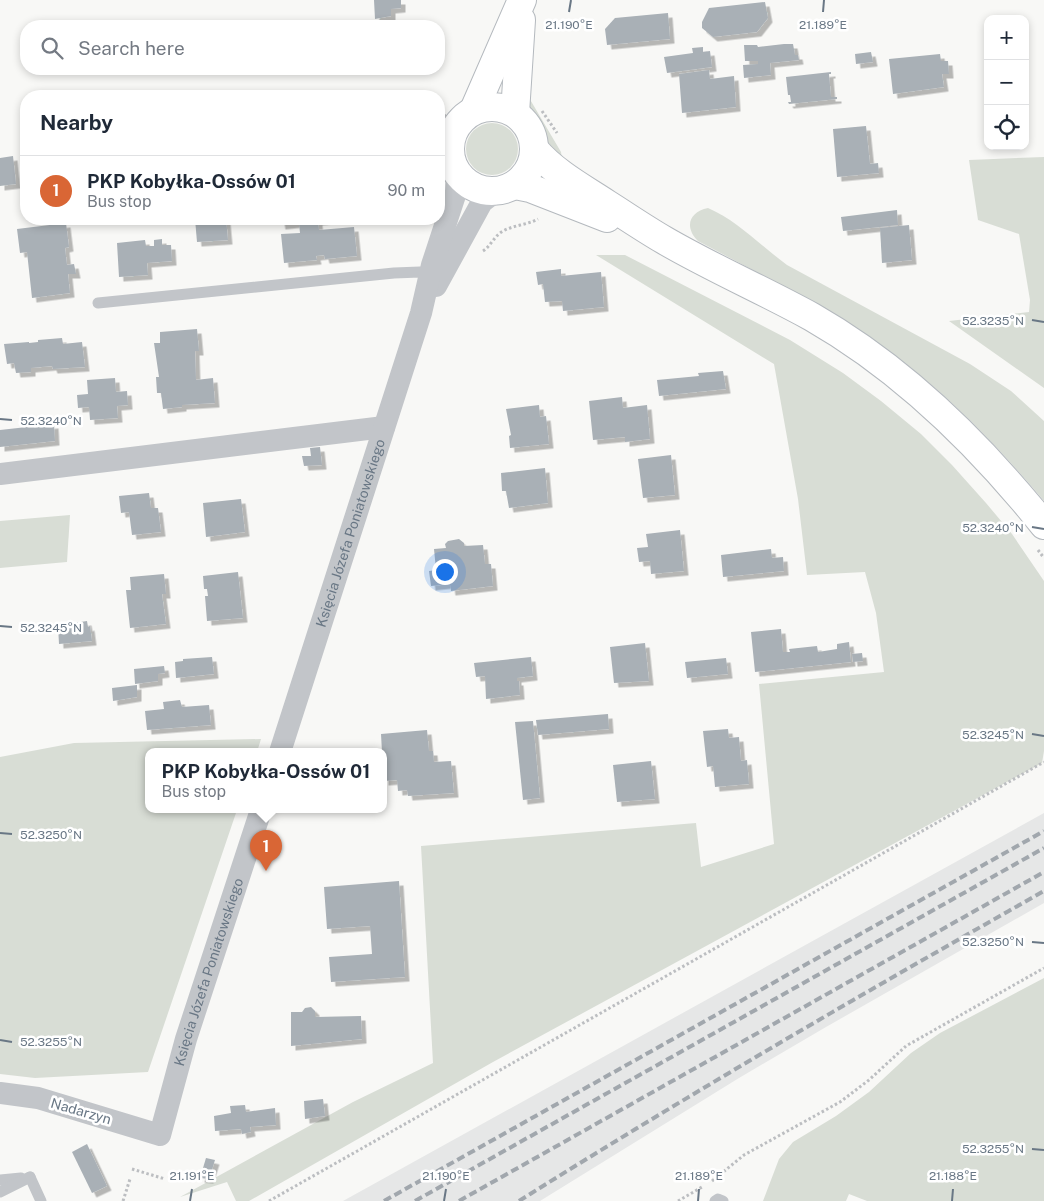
<!DOCTYPE html>
<meta charset="utf-8">
<style>
:root{--surface:#fff;--page:#f2f2f3;--text:#1f2937;--muted:#747a83;--line:#e0e1e3;--accent:#d96635}
body{margin:0;font-family:"Public Sans",sans-serif;background:var(--page);color:var(--text)}
.controls{position:absolute;right:15px;top:15px;display:grid;overflow:hidden;border-radius:10px;box-shadow:0 2px 8px #0003}
.controls button{width:45px;height:45px;display:grid;place-items:center;padding:0;border:0;border-bottom:1px solid var(--line);background:var(--surface);color:var(--text);font:25px sans-serif}
.you{position:absolute;left:444px;top:571px;width:18px;height:18px;margin:-12px;border:4px solid #fff;border-radius:50%;background:#1a73e8;box-shadow:0 0 0 8px #1a73e833}
.badge{display:grid;place-items:center;width:32px;height:32px;border-radius:50%;background:var(--accent);color:#fff;font-size:16px;font-weight:700}
.pin{position:absolute;translate:-50% -41px;filter:drop-shadow(0 1px 2px #0008)}
.pin::after{content:'';position:absolute;top:26px;width:18px;height:15px;background:inherit;clip-path:polygon(0 0,100% 0,50% 100%)}
.popup{position:absolute;left:145px;top:748px;width:242px;height:65px;box-sizing:border-box;display:grid;place-content:center;border-radius:10px;background:var(--surface);filter:drop-shadow(0 1px 4px #0005);font-size:16px;white-space:nowrap;color:var(--muted)}
.popup b{font-size:19px;color:var(--text)}
.popup::after{content:'';position:absolute;left:50%;top:100%;margin-left:-10px;border:10px solid transparent;border-top-color:var(--surface)}
.list{margin:0;padding:0;list-style:none}
h2{display:flex;justify-content:space-between;align-items:center;height:65px;margin:0;padding:0 20px;font-size:21px}
h2 small{font-size:16px;font-weight:400;color:var(--muted)}
.list li{display:grid;grid-template-columns:32px 1fr auto;gap:15px;align-items:center;box-sizing:border-box;height:70px;padding:0 20px;border-top:1px solid var(--line)}
.list b{display:block;font-size:19px;white-space:nowrap}
.list p{margin:0;font-size:16px;white-space:nowrap;color:var(--muted)}
.list em{font-size:16px;font-style:normal;color:var(--muted)}
.icon{flex:none;width:28px;height:28px;fill:none;stroke:currentColor;stroke-width:2;stroke-linecap:round;stroke-linejoin:round}
.map{position:relative;flex:none;width:1044px;height:1201px;overflow:hidden}
.search{position:absolute;background:var(--surface);box-shadow:0 2px 8px #0003;left:20px;top:20px;width:425px;height:55px;display:flex;align-items:center;gap:12px;box-sizing:border-box;padding:0 18px;border-radius:20px;color:var(--muted);font-size:19px}
.panel{position:absolute;background:var(--surface);box-shadow:0 2px 8px #0003;left:20px;top:90px;width:425px;height:135px;border-radius:20px}
.map>svg:first-child{display:block}
.built{fill:#e6e7e7}
.green{fill:#d8ddd5}
.building{fill:#a9b0b6;filter:url(#shadow)}
.lines{fill:none;stroke-linecap:round;stroke-linejoin:round}
.secondary-casing{stroke:#b4b9be;stroke-width:30}
.path{stroke:#bcbec1;stroke-width:3;stroke-dasharray:2.5 2.5;stroke-linecap:butt}
.lane{stroke:#c2c5c9;stroke-width:11}
.street{stroke:#c2c5c9;stroke-width:22}
.secondary{stroke:#fff;stroke-width:28}
.rail{stroke:#a1a7ad;stroke-width:4;stroke-dasharray:8 4;stroke-linecap:butt}
.ticks{fill:none;stroke:#697785;stroke-width:2}
.labels{text-anchor:middle;stroke-width:5;stroke-linejoin:round;paint-order:stroke}
.street-label{font-size:14px;fill:#697785;stroke:#fff}
.ticks-label{font-size:12px;text-anchor:middle;fill:#697785;stroke:#fff;stroke-width:5;stroke-linejoin:round;paint-order:stroke}
</style>
<div class="map">
<svg width="1044" height="1201" viewBox="0 0 1044 1201">
<defs>
<filter id="shadow"><feDropShadow dx="4.5" dy="4.5" stdDeviation="0" flood-color="#0004"/></filter>
</defs>
<rect width="100%" height="100%" fill="#f8f8f6"/>
<!-- built -->
<polygon class="built" points="1044,813 1044,903 826,1027 739,1078 540,1201 343,1201"/>
<!-- green -->
<g class="green">
<polygon points="525,91 561,152 562,159 544,142 541,130 528,105"/>
<circle cx="492" cy="149" r="26"/>
<polygon points="1044,157 1044,388 949,321 1029,312 1030,300 1019,234 978,220 969,160"/>
<path d="M708,208C738,221 761,246 787,265L970,364L1011,391L1044,421V501C997,445 945,391 885,349C826,307 762,275 698,241C684,227 689,212 708,208Z"/>
<polygon points="596,255 625,255 790,340 843,373 881,401 921,434 952,465 986,503 1012,534 1044,581 1044,751 1042,763 493,1062 249,1201 236,1201 227,1182 180,1197 353,1102 433,1063 421,846 696,823 701,867 774,844 759,684 884,672 876,613 865,572 807,575 798,499 774,364"/>
<polygon points="70,515 67,562 0,568 0,521"/>
<polygon points="261,739 257,752 148,752 148,810 237,810 148,1072 35,1078 0,1074 0,757 74,743"/>
<polygon points="1044,978 1044,1201 867,1201 849,1194 846,1201 763,1201 779,1159 793,1142 836,1116 869,1092 911,1053 940,1033"/>
</g>
<!-- building -->
<g class="building">
<polygon points="374,0 401,0 401,8 391,9 391,16 375,19"/>
<polygon points="765,2 768,18 757,32 713,37 702,28 702,22 709,8"/>
<polygon points="668,13 670,39 607,45 605,29 615,18"/>
<polygon points="784,44 793,44 795,55 798,55 799,60 770,63 771,75 744,78 743,65 758,64 758,61 745,61 744,45 757,45 758,47"/>
<polygon points="703,47 703,52 710,51 712,67 667,73 664,57 693,53 692,48"/>
<polygon points="871,52 873,62 856,64 855,54"/>
<polygon points="940,54 941,61 948,61 949,74 942,74 944,87 893,94 889,59"/>
<polygon points="709,70 710,79 734,76 736,107 682,113 679,74"/>
<polygon points="831,72 831,74 829,74 831,97 837,97 837,99 789,104 788,102 791,102 790,95 788,95 786,77"/>
<polygon points="866,126 870,164 878,163 879,173 837,177 833,129"/>
<polygon points="13,156 16,184 0,186 0,158"/>
<polygon points="897,210 898,225 843,231 841,217"/>
<polygon points="195,219 226,219 228,240 197,242"/>
<polygon points="280,219 326,219 326,220 318,221 319,230 354,227 357,256 325,259 324,255 316,256 317,260 284,263 281,234 300,233 299,223 281,225"/>
<polygon points="66,223 69,247 65,248 67,265 74,264 76,274 68,274 70,293 32,298 27,252 20,253 17,229"/>
<polygon points="909,225 912,260 882,263 880,228"/>
<polygon points="162,239 162,245 171,245 172,261 147,263 148,275 119,277 117,243 145,240 146,246 154,246 154,240"/>
<polygon points="561,269 561,276 601,272 604,307 563,311 562,301 545,302 543,284 538,285 536,272"/>
<polygon points="197,329 199,351 195,351 196,380 213,378 215,403 182,405 182,407 163,409 161,393 157,393 156,377 159,377 154,343 160,343 160,332"/>
<polygon points="62,338 63,344 82,342 85,367 53,369 52,366 31,368 31,372 16,373 14,363 7,364 4,344 29,342 29,343 38,342 38,340"/>
<polygon points="723,371 726,389 659,396 657,380 699,376 698,373"/>
<polygon points="115,378 116,392 127,391 128,405 117,406 118,418 90,420 89,407 78,408 77,395 88,394 87,380"/>
<polygon points="622,397 623,408 647,405 650,439 625,442 625,437 593,440 589,401"/>
<polygon points="539,405 540,417 546,416 549,444 510,448 509,436 511,435 506,409"/>
<polygon points="54,424 55,441 0,447 0,430"/>
<polygon points="320,447 322,465 304,466 302,456 311,456 310,448"/>
<polygon points="671,455 675,495 643,498 638,459"/>
<polygon points="545,468 548,503 509,508 506,491 502,491 501,473"/>
<polygon points="149,493 151,508 158,508 161,532 132,535 129,512 121,513 119,496"/>
<polygon points="241,499 245,532 206,537 203,503"/>
<polygon points="680,530 684,571 651,574 650,561 639,562 637,548 648,547 646,534"/>
<polygon points="459,539 464,543 464,546 483,545 485,564 491,564 493,586 451,591 450,584 431,586 429,571 436,570 434,549 446,548 445,544 448,541"/>
<polygon points="771,549 772,558 783,557 784,571 723,577 721,555"/>
<polygon points="238,572 243,618 207,621 205,596 208,596 207,589 204,589 203,576"/>
<polygon points="164,574 166,594 162,594 166,624 130,628 126,590 131,590 130,577"/>
<polygon points="87,621 88,627 90,626 92,641 59,644 58,626 69,626 69,628 75,628 74,623"/>
<polygon points="781,629 783,652 790,652 789,649 817,646 818,652 837,649 837,644 849,642 851,662 755,672 751,632"/>
<polygon points="645,643 649,681 614,683 610,647"/>
<polygon points="862,653 863,661 853,662 852,654"/>
<polygon points="212,657 214,674 176,678 175,662 183,661 183,659"/>
<polygon points="531,657 533,676 517,678 517,681 519,681 520,695 486,699 485,676 476,677 474,663"/>
<polygon points="726,658 728,674 687,678 685,662"/>
<polygon points="164,666 165,673 158,674 158,681 135,684 134,669"/>
<polygon points="137,685 137,697 113,701 112,688"/>
<polygon points="180,700 182,707 209,705 211,725 147,730 145,711 164,709 163,702"/>
<polygon points="608,714 609,729 538,735 536,720"/>
<polygon points="533,721 540,798 523,800 515,722"/>
<polygon points="728,729 729,738 739,737 741,761 747,760 749,784 715,787 713,766 707,767 703,731"/>
<polygon points="427,730 429,751 433,751 434,762 451,761 454,793 408,796 407,790 398,791 397,780 384,781 384,752 382,752 381,734"/>
<polygon points="651,761 655,799 617,802 613,765"/>
<polygon points="399,881 405,977 331,982 329,957 372,954 370,926 327,929 324,887"/>
<polygon points="311,1007 315,1011 315,1017 361,1016 362,1039 291,1046 291,1012 302,1012 305,1008"/>
<polygon points="323,1099 325,1116 305,1119 304,1101"/>
<polygon points="245,1105 246,1112 275,1108 276,1125 250,1127 251,1132 242,1134 241,1129 215,1131 214,1116 231,1113 230,1106"/>
<polygon points="87,1144 107,1186 92,1193 72,1152"/>
<polygon points="206,1158 215,1160 209,1179 200,1178"/>
</g>
<g class="lines">
<defs>
<g id="secondary">
<circle cx="492" cy="149" r="42"/>
<polyline points="474,110 522,0"/>
<polyline points="515,113 521,20"/>
<path d="M535,150C555,173 581,187 607,204C626,216 645,229 664,240C712,268 763,290 812,317C903,369 979,444 1044,525"/>
<polyline points="515,185 530,188 607,218"/>
</g>
</defs>
<!-- secondary casing -->
<use href="#secondary" class="secondary-casing"/>
<!-- path -->
<g class="path">
<polyline points="542,111 557,133"/>
<polyline points="439,125 448,113"/>
<path d="M483,251C491,246 494,236 503,231C514,225 527,225 538,219"/>
<polyline points="1038,550 1044,558"/>
<polyline points="132,1169 165,1179"/>
<polyline points="712,1181 744,1155 840,1102 869,1080 906,1046 1044,968"/>
<polyline points="123,1201 130,1179"/>
<polyline points="269,1201 1044,762"/>
<polyline points="678,1201 702,1187"/>
</g>
<!-- lane -->
<g class="lane">
<polyline points="98,303 394,273 420,272 433,277"/>
<polyline points="30,1177 41,1201"/>
<polyline points="0,1180 21,1178"/>
<polyline points="0,1192 30,1177"/>
<polyline points="715,1201 718,1199 723,1201"/>
</g>
<!-- street -->
<g class="street">
<polyline points="436,286 482,202 495,192"/>
<polyline points="0,474 384,427"/>
<path id="s1" d="M280,752L421,313L432,265L456,192L457,174"/>
<path id="s2" d="M0,1093L38,1098L160,1135L186,1039L261,810"/>
</g>
<!-- secondary -->
<use href="#secondary" class="secondary"/>
<!-- rail -->
<g class="rail">
<polyline points="384,1201 1044,831"/>
<polyline points="415,1201 1044,848"/>
<polyline points="459,1201 1044,872"/>
<path d="M519,1201C691,1093 867,991 1044,891"/>
</g>
</g>
<!-- ticks -->
<path class="ticks" d="M569,12L571,0M823,12L824,0M1032,320L1044,322M0,419L12,420M1032,527L1044,529M0,626L12,627M1032,734L1044,736M0,833L12,834M1032,942L1044,943M0,1040L12,1042M1032,1149L1044,1150M190,1201L192,1189M444,1201L446,1189M698,1201L699,1189M952,1201L953,1189"/>
<g class="labels">
<!-- street labels -->
<g class="street-label">
<text dy="5" stroke="none"><textPath href="#s1" startOffset="230">Księcia Józefa Poniatowskiego</textPath></text>
<text dy="5" stroke="none"><textPath href="#s2" startOffset="336">Księcia Józefa Poniatowskiego</textPath></text>
<text transform="translate(81 1111) rotate(16)" y="5">Nadarzyn</text>
</g>
</g>
<g class="ticks-label">
<text x="569" y="29">21.190°E</text>
<text x="823" y="29">21.189°E</text>
<text x="993" y="325">52.3235°N</text>
<text x="51" y="425">52.3240°N</text>
<text x="993" y="532">52.3240°N</text>
<text x="51" y="632">52.3245°N</text>
<text x="993" y="739">52.3245°N</text>
<text x="51" y="839">52.3250°N</text>
<text x="993" y="946">52.3250°N</text>
<text x="51" y="1046">52.3255°N</text>
<text x="993" y="1153">52.3255°N</text>
<text x="192" y="1180">21.191°E</text>
<text x="446" y="1180">21.190°E</text>
<text x="699" y="1180">21.189°E</text>
<text x="953" y="1180">21.188°E</text>
</g>
</svg>
<div class="controls">
<button>+</button>
<button>−</button>
<button><svg class="icon" aria-label="locate" viewBox="0 0 24 24"><circle cx="12" cy="12" r="6"/><path d="M12 2v4M12 18v4M2 12h4M18 12h4"/></svg></button>
</div>
<div class="you"></div>
<div class="pin badge" style="left:266px;top:871px">1</div>
<div class="popup"><b>PKP Kobyłka-Ossów 01</b>Bus stop</div>
<div class="search"><svg class="icon" aria-label="search" viewBox="0 0 24 24"><circle cx="10" cy="10" r="6"/><path d="M15 15l6 6"/></svg>Search here</div>
<section class="panel">
<h2>Nearby<small></small></h2>
<ul class="list">
<li><span class="badge">1</span><div><b>PKP Kobyłka-Ossów 01</b><p>Bus stop</p></div><em>90 m</em></li>
</ul>
</section>
</div>
